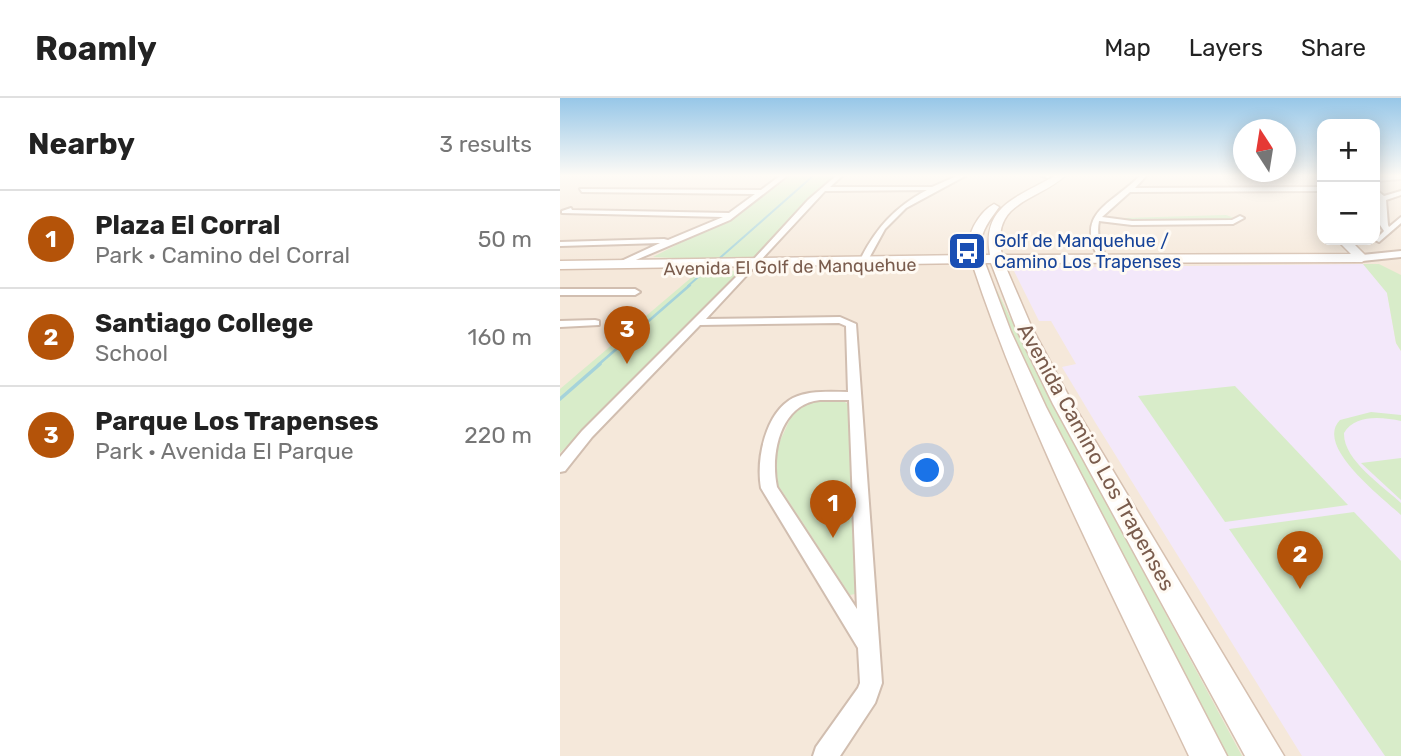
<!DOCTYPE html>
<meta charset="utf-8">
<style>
:root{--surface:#fff;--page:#f2f2f2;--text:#222;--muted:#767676;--line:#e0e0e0;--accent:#b45309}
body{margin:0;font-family:Rubik,sans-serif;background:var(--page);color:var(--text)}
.controls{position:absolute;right:21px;top:21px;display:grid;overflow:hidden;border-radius:14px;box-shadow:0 4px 18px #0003}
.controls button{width:63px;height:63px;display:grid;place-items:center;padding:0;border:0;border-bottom:2px solid var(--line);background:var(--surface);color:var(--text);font:35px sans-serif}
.compass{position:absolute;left:673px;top:21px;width:63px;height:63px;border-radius:50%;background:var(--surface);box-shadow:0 4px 18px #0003;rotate:348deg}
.you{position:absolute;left:368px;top:373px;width:24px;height:24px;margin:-18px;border:5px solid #fff;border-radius:50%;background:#1a73e8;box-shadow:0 0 0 10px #1a73e833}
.badge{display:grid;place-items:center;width:46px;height:46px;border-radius:50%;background:var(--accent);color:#fff;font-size:23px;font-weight:700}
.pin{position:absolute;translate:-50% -58px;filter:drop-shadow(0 2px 4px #0008)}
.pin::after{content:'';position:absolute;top:37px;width:24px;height:21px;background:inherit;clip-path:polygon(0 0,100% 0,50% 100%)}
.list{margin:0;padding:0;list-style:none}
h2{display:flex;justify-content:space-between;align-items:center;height:91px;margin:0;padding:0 28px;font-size:30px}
h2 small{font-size:23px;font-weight:400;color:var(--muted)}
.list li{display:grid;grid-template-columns:46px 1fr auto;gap:21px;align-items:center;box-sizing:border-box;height:98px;padding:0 28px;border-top:2px solid var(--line)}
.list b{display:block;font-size:26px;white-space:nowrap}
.list p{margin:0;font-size:23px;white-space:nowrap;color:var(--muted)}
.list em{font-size:23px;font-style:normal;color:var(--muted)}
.map{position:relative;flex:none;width:841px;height:658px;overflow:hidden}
header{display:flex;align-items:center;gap:42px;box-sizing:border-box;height:98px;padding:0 35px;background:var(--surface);border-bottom:2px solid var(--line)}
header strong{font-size:33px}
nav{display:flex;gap:38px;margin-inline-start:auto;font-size:24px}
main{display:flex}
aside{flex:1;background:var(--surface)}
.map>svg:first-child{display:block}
.residential{fill:#f5e8da}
.education{fill:#f3e8fa}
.green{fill:#d8ecc9}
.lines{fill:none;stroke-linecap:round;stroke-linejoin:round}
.stream-far2{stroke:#a5d3da;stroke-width:2}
.stream-far1{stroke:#a5d3da;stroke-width:2.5}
.stream{stroke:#a5d3da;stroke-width:3.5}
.street-casing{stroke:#d1beb0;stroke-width:4}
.secondary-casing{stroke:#d6c0b0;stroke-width:3}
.street{fill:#fff;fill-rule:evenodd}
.secondary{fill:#fff;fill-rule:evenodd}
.labels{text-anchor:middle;stroke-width:6;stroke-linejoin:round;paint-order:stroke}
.far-transit-label{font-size:18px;fill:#164399;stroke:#fffaf3;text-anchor:start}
.far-street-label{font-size:18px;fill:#7a5c4d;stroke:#fffaf3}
.street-label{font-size:21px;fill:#7a5c4d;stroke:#fffaf3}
</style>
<header>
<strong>Roamly</strong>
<nav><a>Map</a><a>Layers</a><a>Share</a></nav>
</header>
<main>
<aside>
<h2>Nearby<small>3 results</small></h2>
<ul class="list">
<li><span class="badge">1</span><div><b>Plaza El Corral</b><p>Park · Camino del Corral</p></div><em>50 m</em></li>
<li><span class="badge">2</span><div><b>Santiago College</b><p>School</p></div><em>160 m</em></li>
<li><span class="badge">3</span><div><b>Parque Los Trapenses</b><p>Park · Avenida El Parque</p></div><em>220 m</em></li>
</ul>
</aside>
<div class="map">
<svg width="841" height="658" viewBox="0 0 841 658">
<rect width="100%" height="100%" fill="#fdf6ec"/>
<!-- residential -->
<polygon class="residential" points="0,77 762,77 762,142 815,142 815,77 841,77 841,658 0,658"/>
<!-- education -->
<polygon class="education" points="803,166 827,194 836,245 841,253 841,658 742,658 535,324 502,269 516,266 491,223 479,223 454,173 458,170"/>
<!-- green -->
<g class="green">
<polygon points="228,77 276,77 254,94 195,160 165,162 155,172 180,173 0,355 0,291 152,162 93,159 184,112"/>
<polygon points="666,117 677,121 567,123 563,120"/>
<polygon points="819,166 841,177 841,253 836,245 827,195 803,166"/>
<polygon points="426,170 482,285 682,658 667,658 475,288"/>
<polygon points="675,288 788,407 665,424 578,298"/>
<polygon points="282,302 289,307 295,496 290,497 216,384 214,356 236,308 247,303"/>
<path d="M811,314L841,317V323C822,319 795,316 784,335C783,362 823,388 841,405V417C822,399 754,348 780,322Z"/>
<polygon points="841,360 841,402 801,365"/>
<polygon points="794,414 841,463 841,658 825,658 669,431"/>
</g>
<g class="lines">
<!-- stream-far2 -->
<polyline class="stream-far2" points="128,188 254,77"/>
<!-- stream-far1 -->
<polyline class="stream-far1" points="38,267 130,187"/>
<!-- stream -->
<polyline class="stream" points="0,301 40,266"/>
<defs>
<g id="street">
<polygon points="221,77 228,77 170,122 64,167 57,165 100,145 0,148 0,144 104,141 108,142 163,119 2,115 2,113 11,110 12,112 169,115 195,96 22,94 20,91 201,92"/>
<path d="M277,77H283L270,89H372L399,77H407L346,110L325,131L308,162L304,165L300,162C316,130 335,109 367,92L265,93L146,221L280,219L296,226L322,585L315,605L280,658H253L256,649L298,590L300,585L298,550L201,390C196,362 205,315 233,300C250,292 271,294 288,294L286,228L279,225L140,227L32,339L5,373L0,374V359L22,333L193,162L248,102ZM260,302H289L297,511L217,389C210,356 220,306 260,302Z"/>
<polygon points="480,77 490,77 491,78 488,80"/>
<path d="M581,77H587L575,90L762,89V93L570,94L542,119L572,123L672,122L680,118L684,120L673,126L572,127L539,123C536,138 541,149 548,163L541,165C513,114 549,109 581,77Z"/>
<polygon points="841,77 841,81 815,83 815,79"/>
<polygon points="815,91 824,98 841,93 841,97 826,102 828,127 829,129 841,119 841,125 819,144 815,142 824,133 820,127 820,101 815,96"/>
<polygon points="841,153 841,159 802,163 798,160 802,157"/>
<polygon points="0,191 75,191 80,194 75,197 0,197"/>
<polygon points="35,222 39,223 39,227 0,229 0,223"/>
</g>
<g id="secondary">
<path d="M496,77H506C475,105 430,103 442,157L791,156L777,142H790L808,160L802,164L444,165L472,230L513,306L724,658H685L493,306L456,230L431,165H425L451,234L486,309L667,658H629C553,496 468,335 412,165L0,171V163L410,157C404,139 419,114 434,106L439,109C429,123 416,139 422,157H430C421,106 460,99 496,77Z"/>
<polygon points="757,77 762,77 762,81 759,80"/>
</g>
</defs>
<!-- street casing -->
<use href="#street" class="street-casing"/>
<!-- secondary casing -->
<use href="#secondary" class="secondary-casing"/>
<!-- street -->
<use href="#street" class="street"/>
<!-- secondary -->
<use href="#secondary" class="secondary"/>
</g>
<!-- sky -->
<linearGradient id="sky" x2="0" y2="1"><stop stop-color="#97c7e8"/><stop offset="0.46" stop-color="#fefbf6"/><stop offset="1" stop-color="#fefbf6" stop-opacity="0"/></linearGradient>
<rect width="841" height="169" fill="url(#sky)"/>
<!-- icons -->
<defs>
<symbol id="bus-square" viewBox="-11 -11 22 22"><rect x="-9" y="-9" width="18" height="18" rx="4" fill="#1a4fb4" stroke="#fffaf3"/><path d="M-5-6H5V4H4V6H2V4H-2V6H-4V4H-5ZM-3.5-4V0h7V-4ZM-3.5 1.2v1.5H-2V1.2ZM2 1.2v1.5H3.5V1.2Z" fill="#fff"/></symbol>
</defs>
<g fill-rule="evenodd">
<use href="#bus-square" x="385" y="131" width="44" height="44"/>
</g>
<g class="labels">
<!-- far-transit labels -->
<g class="far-transit-label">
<text x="434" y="149">Golf de Manquehue /<tspan x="434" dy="21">Camino Los Trapenses</tspan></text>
</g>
<!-- far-street labels -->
<g class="far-street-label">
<text transform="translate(230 169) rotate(-1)" y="6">Avenida El Golf de Manquehue</text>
</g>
<!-- street labels -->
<g class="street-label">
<text transform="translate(536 359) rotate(61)" y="7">Avenida Camino Los Trapenses</text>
</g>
</g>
</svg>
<div class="controls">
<button>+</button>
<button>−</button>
</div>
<svg class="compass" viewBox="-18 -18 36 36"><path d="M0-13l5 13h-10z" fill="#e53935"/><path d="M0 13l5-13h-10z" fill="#767676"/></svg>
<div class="you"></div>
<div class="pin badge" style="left:273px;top:440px">1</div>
<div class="pin badge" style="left:740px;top:491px">2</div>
<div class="pin badge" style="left:67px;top:266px">3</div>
</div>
</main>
